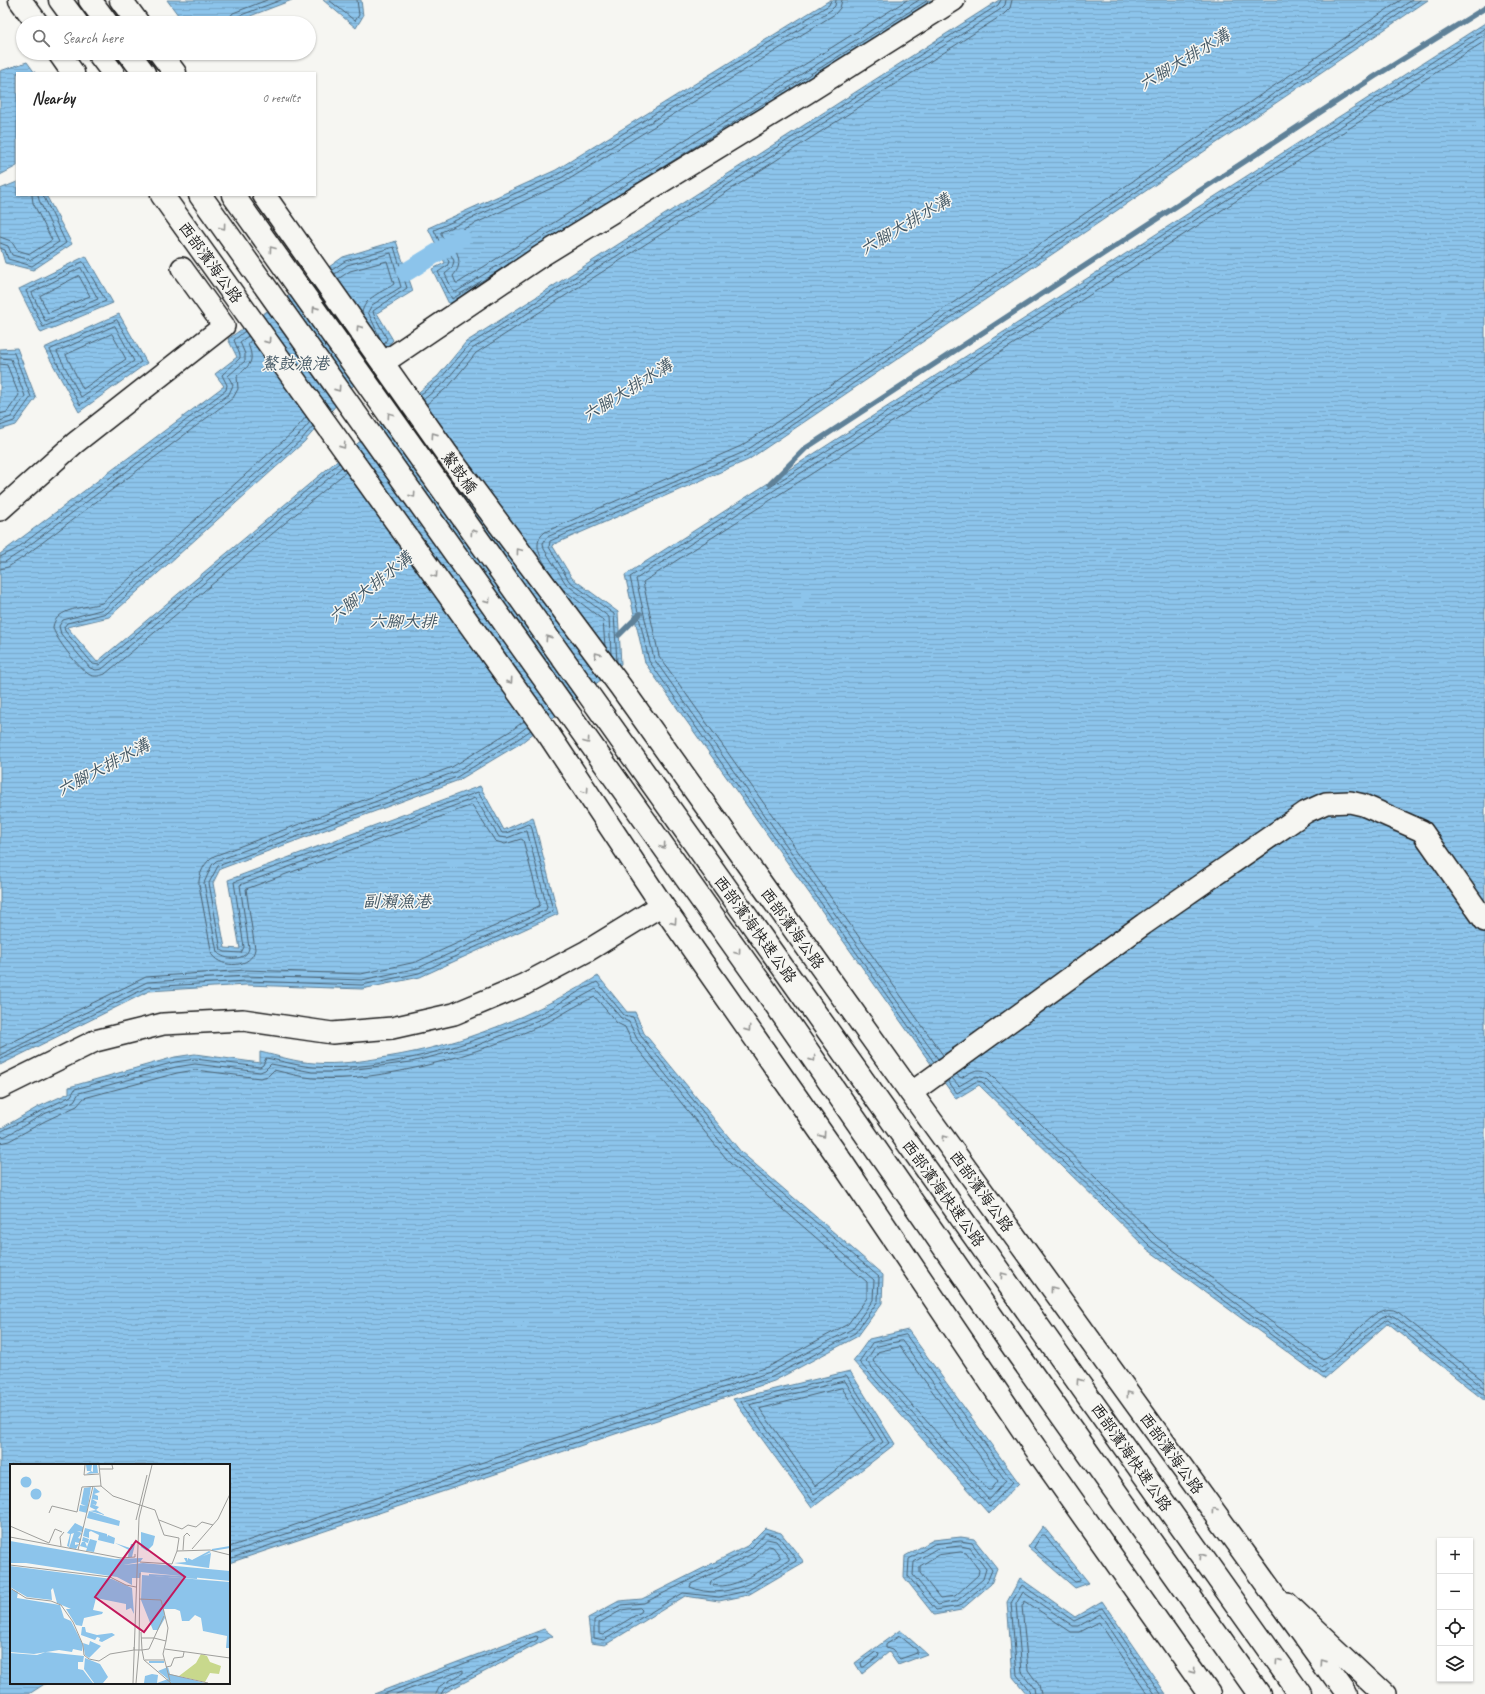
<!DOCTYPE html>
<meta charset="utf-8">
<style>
:root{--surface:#fff;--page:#f2f2f2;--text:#222;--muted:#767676;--line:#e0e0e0}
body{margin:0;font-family:Caveat,"LXGW WenKai TC",sans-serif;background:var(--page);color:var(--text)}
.controls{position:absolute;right:12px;bottom:12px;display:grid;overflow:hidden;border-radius:0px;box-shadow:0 1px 3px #0004}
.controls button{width:36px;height:36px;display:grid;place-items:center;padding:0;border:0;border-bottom:1px solid var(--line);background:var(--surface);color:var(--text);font:20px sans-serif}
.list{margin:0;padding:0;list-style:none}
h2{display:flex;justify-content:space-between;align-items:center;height:52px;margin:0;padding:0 16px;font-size:17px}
h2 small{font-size:13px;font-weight:400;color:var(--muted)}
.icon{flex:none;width:22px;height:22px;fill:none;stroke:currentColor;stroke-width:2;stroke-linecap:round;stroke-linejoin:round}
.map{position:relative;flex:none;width:1485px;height:1694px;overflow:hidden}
.search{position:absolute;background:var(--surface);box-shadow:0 1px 3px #0004;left:16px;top:16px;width:300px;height:44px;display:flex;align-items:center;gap:10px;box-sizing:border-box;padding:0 14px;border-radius:22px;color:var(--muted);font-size:15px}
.panel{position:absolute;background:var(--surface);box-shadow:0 1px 3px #0004;left:16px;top:72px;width:300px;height:124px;border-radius:0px}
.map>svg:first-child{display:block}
.water{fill:url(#water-rules);stroke:#5f8198}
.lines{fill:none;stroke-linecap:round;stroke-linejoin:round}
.shore{stroke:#495f6f;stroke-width:1}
.stream{stroke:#5f8198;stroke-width:5.5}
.canal{stroke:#8cc4eb;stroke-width:19}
.minor-casing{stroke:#1c1c1c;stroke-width:24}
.primary-casing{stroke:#1c1c1c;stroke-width:25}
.trunk-casing{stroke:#1c1c1c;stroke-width:25}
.minor{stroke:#f6f6f2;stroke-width:21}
.primary{stroke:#f6f6f2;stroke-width:22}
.trunk{stroke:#f6f6f2;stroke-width:22}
.oneway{stroke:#949492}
.labels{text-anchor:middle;stroke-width:3;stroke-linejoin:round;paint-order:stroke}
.street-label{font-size:16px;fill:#1c1c1c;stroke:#f6f6f2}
.water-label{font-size:17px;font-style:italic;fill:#435764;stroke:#f6f6f2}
.inset-river{fill:none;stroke:#8cc4eb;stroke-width:2}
.inset-road{fill:none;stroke:#9f9f9c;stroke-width:1}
.view{fill:#c2185b;fill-opacity:0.15;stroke:#c2185b;stroke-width:2}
.inset-edge{fill:none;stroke:#1c1c1c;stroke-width:2}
</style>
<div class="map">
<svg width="1485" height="1694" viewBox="0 0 1485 1694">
<defs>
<pattern id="water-rules" width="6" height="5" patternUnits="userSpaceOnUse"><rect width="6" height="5" fill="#8cc4eb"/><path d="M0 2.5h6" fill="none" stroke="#78a8c9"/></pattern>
</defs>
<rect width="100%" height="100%" fill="#f6f6f2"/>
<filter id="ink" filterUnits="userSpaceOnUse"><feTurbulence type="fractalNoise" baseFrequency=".025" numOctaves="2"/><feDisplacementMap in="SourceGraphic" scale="8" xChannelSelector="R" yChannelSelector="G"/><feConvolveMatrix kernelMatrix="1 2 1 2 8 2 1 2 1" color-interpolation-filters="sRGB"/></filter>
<g filter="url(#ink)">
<!-- water -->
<g class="water">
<polygon points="167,0 292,0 232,23 184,23"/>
<polygon points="323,0 361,0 363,16 356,28"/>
<polygon points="830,0 935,0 450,306 432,269 445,263 428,228 556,170"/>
<polygon points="999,0 1428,0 748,460 552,545 572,578 618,612 621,664 521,743 459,780 220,869 213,883 225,948 240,949 228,880 480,786 504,830 533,817 558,914 420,977 362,989 246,985 149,991 0,1065 0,554 224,386 215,374 237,357 228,339 343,257 396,241 413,291 377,313 393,340 304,442 109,617 67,627 97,662 438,376 466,342"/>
<polygon points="1485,23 1485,1401 1388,1323 1324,1379 1147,1249 979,1085 956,1099 645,663 625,575"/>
<polygon points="27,62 35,73 17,73 17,166 0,175 0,71"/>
<polygon points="17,182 17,195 46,195 72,244 33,270 5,263 0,246 0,189"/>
<polygon points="86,256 113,303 41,333 19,289"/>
<polygon points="119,314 147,363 79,412 44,348"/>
<polygon points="17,348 36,398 16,425 0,430 0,349"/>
<path d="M598,976L627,1012H635L644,1033L741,1152L883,1275L882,1303L858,1336L774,1381L229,1563V1465H11V1683H46L29,1694H0V1129L38,1107L69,1093V1087L175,1057L195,1054L260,1063V1052C278,1056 296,1062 314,1063C338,1065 363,1061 387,1057C463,1045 532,1016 598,976Z"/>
<polygon points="908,1330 1019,1483 989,1514 853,1361 869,1339"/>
<polygon points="850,1371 895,1444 812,1508 733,1399"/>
<polygon points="1043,1526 1089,1583 1075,1588 1028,1547"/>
<polygon points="765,1528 781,1533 804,1562 748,1595 719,1601 685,1596 605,1645 591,1643 588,1618 619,1601 642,1599 747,1546"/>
<polygon points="961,1537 974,1539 997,1568 991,1584 961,1610 934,1615 904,1577 905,1556 933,1540"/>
<polygon points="1020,1578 1075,1617 1102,1601 1166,1694 1027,1694 1013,1677 1007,1602"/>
<polygon points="544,1629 553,1636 442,1694 374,1694"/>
<polygon points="900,1630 927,1654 898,1665 889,1652 862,1674 855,1663"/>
</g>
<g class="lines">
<!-- shore -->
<g class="shore">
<polyline points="329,0 355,21 359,15 357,0"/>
<polyline points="836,0 835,6 831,10 561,178 441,232 441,234 454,261 452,268 445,274 453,291 456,292 919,0"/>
<path d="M842,0L840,8L835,14L563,183L450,235L449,237C456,251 465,262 453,276L456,283H458L907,0"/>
<polyline points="228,23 229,18 233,13 267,0"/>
<polyline points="233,23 236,17 281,0"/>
<polyline points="625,191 928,0"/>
<polyline points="0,237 11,241 17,250 30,254 52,240 33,203 32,195"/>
<polyline points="0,243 8,246 12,255 31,260 59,242 39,200 38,195"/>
<polyline points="0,248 5,250 8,259 32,266 66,243 43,195"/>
<polygon points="83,262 106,301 43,327 26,291"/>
<polygon points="81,268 98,299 45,321 32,293"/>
<polyline points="503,268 452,299 438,272 447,266 449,262 434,230 558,174 829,5 831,0"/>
<polyline points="332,270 345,261 394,247 407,288 373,311 374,315 387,339 384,344"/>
<polyline points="335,274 347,265 391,253 401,287 372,305 368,312 381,340"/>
<polygon points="79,276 90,296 48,313 40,296"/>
<path d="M338,279L350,271L387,261L394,284C383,292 364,297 362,313"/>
<polygon points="117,320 141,362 80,405 50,350"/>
<polygon points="115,326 134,361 81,397 57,352"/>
<polygon points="112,334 126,359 83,389 66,355"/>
<polyline points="0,353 14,353 31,397 14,421 0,426"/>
<polyline points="0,358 11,359 25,396 11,417 0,421"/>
<polyline points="0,364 7,365 19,395 7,412 0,414"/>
<polyline points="420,395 441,378 469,345 998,5 1001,0"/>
<polyline points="423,400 445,382 472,349 1001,9 1005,5 1006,0"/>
<polyline points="427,404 449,386 476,353 1004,14 1010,8 1012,0"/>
<path d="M306,417L293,432L102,603C86,608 56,607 53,627C54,637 80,670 90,675C95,677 100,676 105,674L346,472"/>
<polyline points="310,422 298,436 104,609 63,620 59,626 61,634 90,668 96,670 102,669 342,467"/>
<polyline points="313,426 301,440 107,613 67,623 64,627 65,631 93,664 99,665 339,463"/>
<polyline points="0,557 16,549 226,390 227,385 222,375 240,358 240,355 234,340 245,331"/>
<polyline points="0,562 5,562 19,553 229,394 233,385 228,376 245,361 245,354 240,342 248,336"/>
<path d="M0,569L8,567L22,558L233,398L238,389L237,376C250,365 255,362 248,344L251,340"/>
<path d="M554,578C546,565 528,545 545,532L741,446L1401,0"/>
<polyline points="564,590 603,620 605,646"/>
<polyline points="611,654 609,617 566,584 544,549 543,543 547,537 744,452 1412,0"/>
<polyline points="617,662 614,614 569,581 549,547 550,541 746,456 1420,0"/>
<path d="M0,1048L146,977L246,970L361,974L416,962L539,906L540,904L523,840L521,839L505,844L495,841L472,805L246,889L255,949C252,968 222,969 212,955L199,885C198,875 205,861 214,856L452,767L512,730L524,721"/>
<path d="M0,1055L147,982L246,976L362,980L418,968L546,910L547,907L527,831H525L507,838L499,837L475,798L240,885L249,948C247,961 224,961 217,952L204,883L212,865L216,861L455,772L516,735L528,726"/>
<polyline points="943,1055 659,656 643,582 1485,41"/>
<polyline points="938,1059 654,659 636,579 1485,34"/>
<polyline points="0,1060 148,987 246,981 362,985 419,973 552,912 553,910 531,825 528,824 506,833 502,833 478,792 234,882 244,947 241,953 225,952 221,950 209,883 218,866 457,777 518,739 531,730"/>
<polyline points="934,1062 649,661 630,577 1485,28"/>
<path d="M956,1074L961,1078C970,1073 977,1066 989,1073L1157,1238L1322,1359C1343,1354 1374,1297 1398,1312L1485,1382"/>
<polyline points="952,1078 959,1086 976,1076 985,1078 1153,1242 1322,1367 1382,1317 1389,1314 1395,1317 1485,1389"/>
<polyline points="948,1081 957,1093 977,1081 982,1082 1150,1246 1323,1373 1385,1320 1389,1319 1485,1396"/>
<path d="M0,1132L71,1096L75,1089L175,1062L195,1059L260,1067L263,1065L266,1058C282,1061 298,1066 314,1067C385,1072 475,1044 539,1014C559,1005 577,991 597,982L624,1015L633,1017L641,1036L738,1155L879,1277L878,1301L855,1333L772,1377L229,1559"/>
<polyline points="0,1137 6,1136 42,1115 74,1101 79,1093 176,1067 195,1064 260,1072 265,1070 271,1064 312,1072 334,1072 411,1062 478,1045 510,1032 543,1018 596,989 621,1018 629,1022 637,1039 734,1159 874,1280 873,1300 852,1329 770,1372 229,1553"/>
<path d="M0,1143L9,1141L45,1121L77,1106L84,1098L177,1073L195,1070L260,1078L268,1076L274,1070C287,1073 300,1077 313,1078C385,1083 479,1054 544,1024C561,1016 577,1004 595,997L617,1023L625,1027L632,1042L730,1163L867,1282V1298L848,1324L768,1367L229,1547"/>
<polygon points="906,1335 1013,1482 990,1507 859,1362 872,1343"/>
<polygon points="902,1341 1006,1481 990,1499 988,1499 866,1361 875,1347"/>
<polygon points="900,1347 998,1481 991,1490 988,1490 873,1361 878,1352"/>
<polygon points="847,1376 889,1443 813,1501 741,1402"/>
<polygon points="845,1381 883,1442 814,1494 750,1405"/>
<polygon points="842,1388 875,1440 815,1486 760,1409"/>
<polygon points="766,1533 779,1537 796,1559 796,1561 747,1591 719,1597 683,1593 604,1640 594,1638 594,1620 621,1605 644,1603 749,1550"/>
<polygon points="1042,1535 1045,1535 1080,1579 1080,1581 1075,1582 1034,1548"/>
<path d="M767,1539L776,1541L789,1558V1560C760,1579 726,1602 690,1587L691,1584L752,1554Z"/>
<polygon points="961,1541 972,1543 992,1570 987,1582 960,1606 936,1610 908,1576 909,1559 934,1544"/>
<path d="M769,1546L773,1547L780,1556V1558C762,1569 731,1593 710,1584L711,1581L755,1559Z"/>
<polygon points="961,1546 970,1548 986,1569 983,1579 957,1601 938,1605 913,1575 914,1562 936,1549"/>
<polygon points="961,1552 966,1553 979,1570 978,1575 955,1596 940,1598 920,1573 920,1566 938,1555"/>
<polygon points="640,1608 642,1610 641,1612 603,1635 599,1634 599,1623 622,1610"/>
<polygon points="900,1636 917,1650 917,1653 900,1659 892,1650 886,1648 886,1645"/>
<polygon points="876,1652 879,1653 878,1656 864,1667 862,1667 861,1663"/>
<polyline points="384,1694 536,1636 538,1637 537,1640 444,1689 441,1694"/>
<polyline points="396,1694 463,1670 463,1673 440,1686 436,1694"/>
<polyline points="1030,1694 1029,1690 1017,1675 1011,1603 1022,1585 1074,1621 1102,1608 1161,1694"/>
<polyline points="1035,1694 1034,1688 1022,1672 1016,1604 1023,1592 1073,1626 1079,1626 1100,1614 1155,1694"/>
<polyline points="1041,1694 1039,1685 1028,1670 1022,1606 1025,1601 1071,1632 1080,1632 1099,1622 1148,1694"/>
</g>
<!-- stream -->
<g class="stream">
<polyline points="770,484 806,448 1374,77 1485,8"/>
<polyline points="619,635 640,614"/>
</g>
<!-- canal -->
<polyline class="canal" points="406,272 461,238"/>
<defs>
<g id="minor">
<polyline points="383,363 541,256 805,94 954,0"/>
<polyline points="0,510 75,443 224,326 182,268"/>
<polyline points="0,1088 95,1041 163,1024 243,1020 332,1033 392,1028 454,1014 523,985 587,951 662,905"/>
<polyline points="911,1093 1144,924 1306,812 1326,803 1350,802 1363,805 1422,831 1485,921"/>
<polyline points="1287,1603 1384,1694"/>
</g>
<g id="primary">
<polyline points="20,0 37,23"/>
<polyline points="121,0 138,23"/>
<polyline points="59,53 73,73"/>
<polyline points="160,53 175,73"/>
<polyline points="162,195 549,735 662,905 841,1161 1031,1442 1209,1694"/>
<polyline points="264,195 447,454 620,686 911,1093 1346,1694"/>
</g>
<g id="trunk">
<polyline points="60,0 77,23"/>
<polyline points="90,0 107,23"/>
<polyline points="98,53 113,73"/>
<polyline points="129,53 144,73"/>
<polyline points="200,195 762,985 1018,1354 1259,1694"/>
<polyline points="233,195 1300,1694"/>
</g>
</defs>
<!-- minor casing -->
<use href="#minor" class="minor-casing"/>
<!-- primary casing -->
<use href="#primary" class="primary-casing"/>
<!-- trunk casing -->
<use href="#trunk" class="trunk-casing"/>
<!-- minor -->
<use href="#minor" class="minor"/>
<!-- primary -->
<use href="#primary" class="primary"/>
<!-- trunk -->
<use href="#trunk" class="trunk"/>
</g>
<!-- one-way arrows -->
<defs><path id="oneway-chevron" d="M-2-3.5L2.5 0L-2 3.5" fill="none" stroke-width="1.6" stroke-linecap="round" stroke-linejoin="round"/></defs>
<g class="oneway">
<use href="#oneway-chevron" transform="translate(223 227) rotate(54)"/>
<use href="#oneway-chevron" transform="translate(272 249) rotate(-126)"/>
<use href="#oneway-chevron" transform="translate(315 309) rotate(-125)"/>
<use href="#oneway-chevron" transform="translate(359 328) rotate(-125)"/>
<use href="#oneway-chevron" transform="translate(268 341) rotate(55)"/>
<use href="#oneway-chevron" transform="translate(338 389) rotate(55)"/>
<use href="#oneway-chevron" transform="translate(390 415) rotate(-125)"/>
<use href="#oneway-chevron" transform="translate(434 435) rotate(-125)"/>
<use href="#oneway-chevron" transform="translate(343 446) rotate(55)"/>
<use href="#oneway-chevron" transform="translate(413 495) rotate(55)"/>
<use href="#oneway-chevron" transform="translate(473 532) rotate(-125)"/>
<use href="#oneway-chevron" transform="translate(519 551) rotate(-127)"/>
<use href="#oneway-chevron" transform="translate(435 575) rotate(55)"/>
<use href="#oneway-chevron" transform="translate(488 601) rotate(55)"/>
<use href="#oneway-chevron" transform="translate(548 638) rotate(-125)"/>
<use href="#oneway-chevron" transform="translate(597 655) rotate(-127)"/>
<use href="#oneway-chevron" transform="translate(510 681) rotate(55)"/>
<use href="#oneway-chevron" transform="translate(587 741) rotate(54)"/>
<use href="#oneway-chevron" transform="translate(586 791) rotate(56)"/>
<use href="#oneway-chevron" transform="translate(663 846) rotate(54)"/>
<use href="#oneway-chevron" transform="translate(674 922) rotate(55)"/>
<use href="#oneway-chevron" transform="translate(738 952) rotate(54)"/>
<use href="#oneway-chevron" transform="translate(748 1029) rotate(55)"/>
<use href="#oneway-chevron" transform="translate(813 1059) rotate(55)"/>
<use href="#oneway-chevron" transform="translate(823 1135) rotate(55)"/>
<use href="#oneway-chevron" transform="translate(944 1138) rotate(-126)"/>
<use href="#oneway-chevron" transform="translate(1003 1275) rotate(-126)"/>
<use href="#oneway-chevron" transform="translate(1053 1289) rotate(-126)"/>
<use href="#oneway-chevron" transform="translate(1079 1381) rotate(-125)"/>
<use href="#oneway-chevron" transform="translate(1129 1394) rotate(-126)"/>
<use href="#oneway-chevron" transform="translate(1214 1510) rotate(-126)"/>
<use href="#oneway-chevron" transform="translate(1202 1556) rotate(-125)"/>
<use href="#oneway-chevron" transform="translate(1277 1662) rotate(-125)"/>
<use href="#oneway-chevron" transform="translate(1323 1662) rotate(-125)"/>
<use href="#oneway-chevron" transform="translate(1193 1671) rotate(55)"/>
</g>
</g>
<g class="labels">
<!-- street labels -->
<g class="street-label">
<text transform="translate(211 262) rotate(54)" y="6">西部濱海公路</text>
<text transform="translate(460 472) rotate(54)" y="6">鰲鼓橋</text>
<text transform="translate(793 928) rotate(54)" y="6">西部濱海公路</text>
<text transform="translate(756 929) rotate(54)" y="6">西部濱海快速公路</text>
<text transform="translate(982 1191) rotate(54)" y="6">西部濱海公路</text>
<text transform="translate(944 1193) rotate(54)" y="6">西部濱海快速公路</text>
<text transform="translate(1172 1453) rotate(54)" y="6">西部濱海公路</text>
<text transform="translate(1132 1457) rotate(55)" y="6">西部濱海快速公路</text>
</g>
<!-- water labels -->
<g class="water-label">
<text transform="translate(1184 59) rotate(-31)" y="6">六腳大排水溝</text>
<text transform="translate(905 224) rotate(-31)" y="6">六腳大排水溝</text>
<text x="295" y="369">鰲鼓漁港</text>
<text transform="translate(627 390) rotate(-32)" y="6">六腳大排水溝</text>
<text transform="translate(370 587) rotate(-39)" y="6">六腳大排水溝</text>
<text x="403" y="627">六腳大排</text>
<text transform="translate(103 767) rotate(-28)" y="6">六腳大排水溝</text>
<text x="397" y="907">副瀨漁港</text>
</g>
</g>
<!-- overview -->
<g transform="translate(10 1464)">
<rect width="220" height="220" fill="#f6f6f2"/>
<path d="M191,190L197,192L200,198L211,202L209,210L200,209L195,218L169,212L186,199Z" fill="#c8d88c"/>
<path d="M76,1H82L81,7L83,8V1H87L88,9L76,10L81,7H77ZM10.5 18a5.5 5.5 0 1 1 11 0a5.5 5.5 0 1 1-11 0ZM81,23L77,49L69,47L70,41L76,42L71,40L74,24ZM84,23L90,28L84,30L88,32V36L82,35L87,38L86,41L82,40L89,43L86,46L95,51L80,47L86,46L80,43ZM20.5 30a5.5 5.5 0 1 1 11 0a5.5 5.5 0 1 1-11 0ZM79,47L110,57L109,62L77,54ZM65,59L73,63V68L67,67L72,69L68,74L71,75L69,79L65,78V81L69,80L66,85L59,84L64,69L61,70L59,83L57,82L60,70L57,69ZM75,64L97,70V73L98,71L105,74L104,80L88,76L89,71L81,67L79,68V74L73,72ZM131,68L145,72L143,81L137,87L131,83ZM73,73L79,75L78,79L75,78L77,83L80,75L87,77L84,88L76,87L77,84L70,82L72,78H75L72,77ZM0,77L105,95L133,94L130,98L113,101L133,99L220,107V117L131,108L130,114H122V121L107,113L16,99H0ZM105,79L120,84L121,80H125L122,93H118L119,86ZM199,87L201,88L193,92L201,89L199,104L164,99L176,98L174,94H177L178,97V94L182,96ZM0,102L102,115L122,124L124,150L121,144L116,146V140L86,134L83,146L93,148L92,150L74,154L72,162L66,161L56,145H61L47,139L43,124L41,126L42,136L17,133L0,123ZM132,111L220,118V184H216L217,172L193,167L191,154L185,151L179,157H172L170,147L165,145H154L155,154L148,166H143L131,136ZM0,125L8,128L7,134L50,141L54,154L61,157L73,181L72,187L63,185L62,188L49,186L24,190L0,188ZM72,163H75L76,168L87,171L102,169L105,171L92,178L89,177L90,174L87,173L85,176L71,171ZM80,177L91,182L79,194L75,191L73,179L79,181ZM36,188L74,192L73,198H68V205L73,206L83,219H0V189L27,191ZM75,194L90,200L98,213L93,219H84L74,205ZM158,203L160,210L195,219H134L135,212L142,210L148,211L147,219L158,215L148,207Z" fill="#8cc4eb"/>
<path class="inset-river" d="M202,86L220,83M139,111L187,114M139,198H154"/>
<path class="inset-road" d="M75,1L74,11L89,10M89,1L91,22L103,32L145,46L154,71L169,74L167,87L200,86L220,91M89,5H103L102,1M39,49L42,42L67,48L72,23L91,22M126,56L137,11M149,56L172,65L178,61L186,63L192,58L203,61M0,62L39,79M0,73L111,94L125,93V90M39,79L45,65L52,68M51,82L50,73L54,68M182,85L208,55L220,30M68,86L83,22M173,86L174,72L177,69L180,72M130,98L162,100L167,87M0,101L100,113L116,121L126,123M0,124L16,134L41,137L51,141L63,158L73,181L74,191L79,195L89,197L100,190L124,186M129,135L151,136L158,164L156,177M131,168L132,186L139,185L144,174L156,177L153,190L160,217M131,174H144L154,152M124,183V186H132L134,196L161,219M129,185L130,109M155,185L220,194M135,196H154M156,203L161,202L164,194L173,193L174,188M158,210L198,219M123,219L129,54L142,1M126,219L129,185"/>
<path class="view" d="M126,77L175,113L134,168L85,133Z"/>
<rect width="220" height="220" class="inset-edge"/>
</g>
</svg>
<div class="controls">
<button>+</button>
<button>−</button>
<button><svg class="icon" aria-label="locate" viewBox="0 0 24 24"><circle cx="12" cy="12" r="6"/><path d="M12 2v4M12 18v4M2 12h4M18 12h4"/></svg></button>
<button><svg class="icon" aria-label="layers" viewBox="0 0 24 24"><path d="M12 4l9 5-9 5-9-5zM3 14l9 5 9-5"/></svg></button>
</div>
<div class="search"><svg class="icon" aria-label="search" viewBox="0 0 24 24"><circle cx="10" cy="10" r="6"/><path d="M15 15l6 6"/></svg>Search here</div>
<section class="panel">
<h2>Nearby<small>0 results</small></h2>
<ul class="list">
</ul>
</section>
</div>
